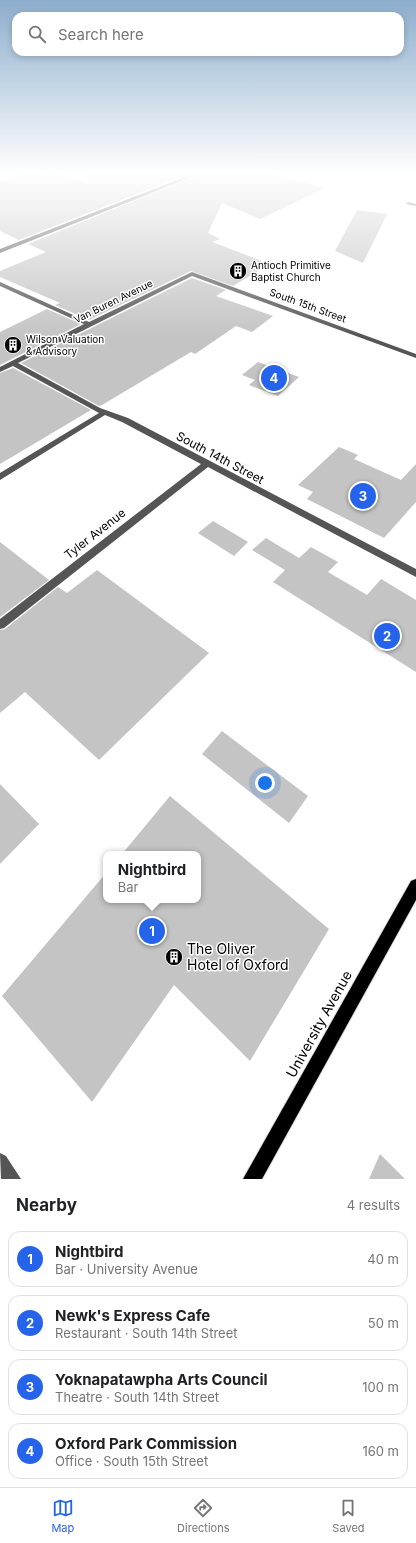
<!DOCTYPE html>
<meta charset="utf-8">
<style>
:root{--surface:#fff;--page:#f2f2f2;--text:#202124;--muted:#757577;--line:#e0e0e0;--accent:#2563eb}
body{margin:0;font-family:Inter,sans-serif;background:var(--page);color:var(--text)}
.you{position:absolute;left:265px;top:783px;width:14px;height:14px;margin:-10px;border:3px solid #fff;border-radius:50%;background:#1a73e8;box-shadow:0 0 0 6px #1a73e833}
.badge{display:grid;place-items:center;width:26px;height:26px;border-radius:50%;background:var(--accent);color:#fff;font-size:13px;font-weight:700}
.pin{position:absolute;translate:-50% -50%;border:2px solid #fff;box-shadow:0 1px 4px #0006}
.popup{position:absolute;left:103px;top:851px;width:98px;height:52px;box-sizing:border-box;display:grid;place-content:center;border-radius:8px;background:var(--surface);filter:drop-shadow(0 1px 3px #0005);font-size:13px;white-space:nowrap;color:var(--muted)}
.popup b{font-size:15px;color:var(--text)}
.popup::after{content:'';position:absolute;left:50%;top:100%;margin-left:-8px;border:8px solid transparent;border-top-color:var(--surface)}
.list{margin:0;padding:0;list-style:none}
h2{display:flex;justify-content:space-between;align-items:center;height:52px;margin:0;padding:0 16px;font-size:17px}
h2 small{font-size:13px;font-weight:400;color:var(--muted)}
.list li{display:grid;grid-template-columns:26px 1fr auto;gap:12px;align-items:center;box-sizing:border-box;height:56px;margin:0 8px 8px;padding:0 8px;border:1px solid var(--line);border-radius:12px}
.list b{display:block;font-size:15px;white-space:nowrap}
.list p{margin:0;font-size:13px;white-space:nowrap;color:var(--muted)}
.list em{font-size:13px;font-style:normal;color:var(--muted)}
.icon{flex:none;width:22px;height:22px;fill:none;stroke:currentColor;stroke-width:2;stroke-linecap:round;stroke-linejoin:round}
.map{position:relative;flex:none;width:416px;height:1179px;overflow:hidden}
.search{position:absolute;background:var(--surface);box-shadow:0 2px 6px #0003;left:12px;right:12px;top:12px;height:44px;display:flex;align-items:center;gap:10px;box-sizing:border-box;padding:0 14px;border-radius:12px;color:var(--muted);font-size:15px}
.sheet{height:308px;background:var(--surface)}
nav{display:flex;justify-content:space-around;align-items:center;box-sizing:border-box;height:56px;border-top:1px solid var(--line);background:var(--surface);font-size:11px;color:var(--muted)}
nav a{display:grid;justify-items:center;gap:2px}
nav .on{color:var(--accent)}
.map>svg:first-child{display:block}
.building{fill:#c4c4c4}
.lines{fill:none;stroke-linecap:round;stroke-linejoin:round}
.major-casing{stroke:#dbdbdb;stroke-width:2}
.minor{fill:#555;fill-rule:evenodd}
.major{fill:#000;fill-rule:evenodd}
.labels{text-anchor:middle;stroke-width:3;stroke-linejoin:round;paint-order:stroke}
.far-poi-label{font-size:10px;fill:#000;stroke:#fff;text-anchor:start}
.far-street-label{font-size:10px;fill:#000;stroke:#fff}
.street-label{font-size:12px;fill:#000;stroke:#fff}
.near-poi-label{font-size:14px;fill:#000;stroke:#fff;text-anchor:start}
.near-street-label{font-size:14px;fill:#000;stroke:#fff}
</style>
<div class="map">
<svg width="416" height="1179" viewBox="0 0 416 1179">
<rect width="100%" height="100%" fill="#fff"/>
<!-- building -->
<g class="building">
<polygon points="28,173 39,173 49,177 58,174 88,184 89,173 190,173 19,240 0,231 0,182"/>
<polygon points="203,173 269,173 325,188 260,219 222,203 208,233 220,239 212,242 270,264 233,286 191,271 89,320 55,305 60,303 0,277 0,271 46,252 28,244"/>
<polygon points="357,210 387,214 363,263 335,251"/>
<polygon points="192,278 226,290 216,296 273,316 252,332 236,326 195,354 191,352 102,405 99,406 21,363"/>
<polygon points="47,309 81,324 0,365 0,332"/>
<polygon points="258,362 299,377 278,396 249,385 255,380 242,375"/>
<polygon points="13,368 91,410 0,464 0,373"/>
<polygon points="339,447 358,455 354,459 401,480 416,464 416,502 384,538 307,499 313,492 298,485"/>
<polygon points="213,521 248,542 234,556 198,533"/>
<polygon points="266,538 299,558 311,547 338,562 328,572 367,595 381,579 416,600 416,672 273,582 285,570 252,550"/>
<polygon points="0,542 49,580 0,617"/>
<polygon points="97,570 209,653 99,760 25,692 0,713 0,630 5,629 58,587 67,593"/>
<polygon points="222,731 308,796 289,823 202,754"/>
<polygon points="0,784 39,824 0,864"/>
<polygon points="170,796 329,929 250,1061 174,985 92,1102 2,996 106,873 106,900 198,900 198,854 122,854"/>
<polygon points="380,1154 405,1179 369,1179"/>
</g>
<g class="lines">
<defs>
<polygon id="major" points="416,879 416,900 262,1179 243,1179 411,881"/>
</defs>
<!-- major casing -->
<use href="#major" class="major-casing"/>
<!-- minor -->
<g class="minor">
<polygon points="195,173 202,173 0,253 0,249"/>
<polygon points="408,202 416,204 416,206 406,204"/>
<polygon points="192,272 416,354 416,358 192,276 18,363 100,408 128,418 416,569 416,577 208,467 4,628 0,629 0,619 201,464 122,422 105,415 0,480 0,473 99,413 13,366 0,372 0,367 84,324 0,286 0,282 89,322"/>
<polygon points="0,1153 6,1156 21,1179 1,1179"/>
</g>
<!-- major -->
<use href="#major" class="major"/>
</g>
<!-- sky -->
<linearGradient id="sky" x2="0" y2="1"><stop stop-color="#8cadcc"/><stop offset="0.51" stop-color="#fff"/><stop offset="1" stop-color="#fff" stop-opacity="0"/></linearGradient>
<rect width="416" height="338" fill="url(#sky)"/>
<!-- icons -->
<defs>
<symbol id="building-disc" viewBox="-11 -11 22 22"><circle r="9.5" fill="#000" stroke="#fff"/><path d="M-4-6H4V6H1V3H-1V6H-4ZM-2.5-4.3h1.7v1.8h-1.7ZM.8-4.3h1.7v1.8H.8ZM-2.5-1h1.7V.8h-1.7ZM.8-1h1.7V.8H.8Z" fill="#fff"/></symbol>
</defs>
<g fill-rule="evenodd">
<use href="#building-disc" x="228" y="261" width="20" height="20"/>
<use href="#building-disc" x="3" y="335" width="20" height="20"/>
<use href="#building-disc" x="164" y="947" width="20" height="20"/>
</g>
<g class="labels">
<!-- far-poi labels -->
<g class="far-poi-label">
<text x="251" y="269">Antioch Primitive<tspan x="251" dy="12">Baptist Church</tspan></text>
<text x="26" y="343">Wilson Valuation<tspan x="26" dy="12">&amp; Advisory</tspan></text>
</g>
<!-- far-street labels -->
<g class="far-street-label">
<text transform="translate(113 301) rotate(-26)" y="4">Van Buren Avenue</text>
<text transform="translate(308 305) rotate(20)" y="4">South 15th Street</text>
</g>
<!-- street labels -->
<g class="street-label">
<text transform="translate(220 458) rotate(28)" y="4">South 14th Street</text>
<text transform="translate(95 534) rotate(-38)" y="4">Tyler Avenue</text>
</g>
<!-- near-poi labels -->
<g class="near-poi-label">
<text x="187" y="954">The Oliver<tspan x="187" dy="16">Hotel of Oxford</tspan></text>
</g>
<!-- near-street labels -->
<g class="near-street-label">
<text transform="translate(319 1024) rotate(-61)" y="5">University Avenue</text>
</g>
</g>
</svg>
<div class="you"></div>
<div class="pin badge" style="left:152px;top:931px">1</div>
<div class="popup"><b>Nightbird</b>Bar</div>
<div class="pin badge" style="left:387px;top:636px">2</div>
<div class="pin badge" style="left:363px;top:496px">3</div>
<div class="pin badge" style="left:274px;top:378px">4</div>
<div class="search"><svg class="icon" aria-label="search" viewBox="0 0 24 24"><circle cx="10" cy="10" r="6"/><path d="M15 15l6 6"/></svg>Search here</div>
</div>
<section class="sheet">
<h2>Nearby<small>4 results</small></h2>
<ul class="list">
<li><span class="badge">1</span><div><b>Nightbird</b><p>Bar · University Avenue</p></div><em>40 m</em></li>
<li><span class="badge">2</span><div><b>Newk's Express Cafe</b><p>Restaurant · South 14th Street</p></div><em>50 m</em></li>
<li><span class="badge">3</span><div><b>Yoknapatawpha Arts Council</b><p>Theatre · South 14th Street</p></div><em>100 m</em></li>
<li><span class="badge">4</span><div><b>Oxford Park Commission</b><p>Office · South 15th Street</p></div><em>160 m</em></li>
</ul>
</section>
<nav>
<a class="on"><svg class="icon" aria-label="map" viewBox="0 0 24 24"><path d="M3 6l6-2 6 2 6-2v14l-6 2-6-2-6 2zM9 4v14M15 6v14"/></svg>Map</a>
<a><svg class="icon" aria-label="directions" viewBox="0 0 24 24"><path d="M12 3l9 9-9 9-9-9zM9 14v-3h6M13 9l2 2-2 2"/></svg>Directions</a>
<a><svg class="icon" aria-label="saved" viewBox="0 0 24 24"><path d="M7 4h10v16l-5-4-5 4z"/></svg>Saved</a>
</nav>
